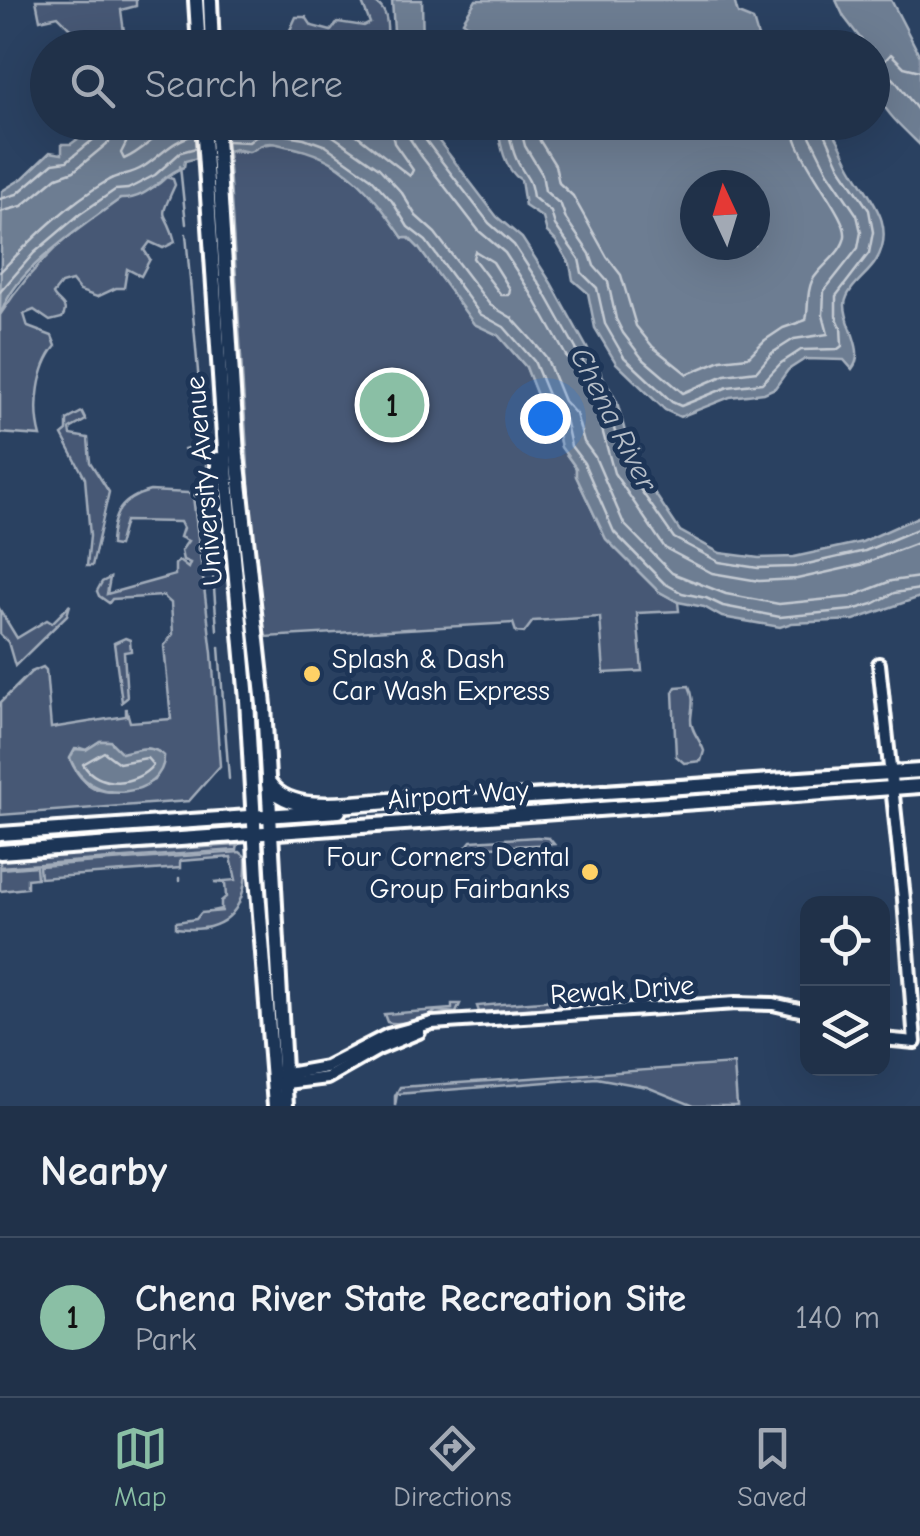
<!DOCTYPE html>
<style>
:root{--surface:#203149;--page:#2d3d53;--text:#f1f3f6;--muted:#a2a9b4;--line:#3d4c61;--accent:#8abfa5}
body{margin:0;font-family:"Comic Neue",sans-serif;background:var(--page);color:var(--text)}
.controls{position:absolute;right:30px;bottom:30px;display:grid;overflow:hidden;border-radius:20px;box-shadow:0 10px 40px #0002}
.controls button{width:90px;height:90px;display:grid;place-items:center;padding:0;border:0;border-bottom:2px solid var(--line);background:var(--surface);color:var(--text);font:50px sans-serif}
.compass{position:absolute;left:680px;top:170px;width:90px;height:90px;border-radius:50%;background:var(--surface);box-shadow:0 10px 40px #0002;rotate:356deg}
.you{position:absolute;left:545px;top:418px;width:35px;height:35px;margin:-25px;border:8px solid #fff;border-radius:50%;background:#1a73e8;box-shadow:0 0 0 15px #1a73e833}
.badge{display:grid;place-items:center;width:65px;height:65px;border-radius:50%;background:var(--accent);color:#111;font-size:32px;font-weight:700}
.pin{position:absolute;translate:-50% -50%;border:5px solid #fff;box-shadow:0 2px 10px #0006}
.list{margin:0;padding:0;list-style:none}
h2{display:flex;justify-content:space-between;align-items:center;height:130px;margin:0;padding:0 40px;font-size:42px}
h2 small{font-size:32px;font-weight:400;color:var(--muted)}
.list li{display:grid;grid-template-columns:65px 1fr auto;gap:30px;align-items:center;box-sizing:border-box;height:160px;padding:0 40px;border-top:2px solid var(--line)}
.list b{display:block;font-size:38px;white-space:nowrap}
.list p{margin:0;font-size:32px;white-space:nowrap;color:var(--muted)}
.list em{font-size:32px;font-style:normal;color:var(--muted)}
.icon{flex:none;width:55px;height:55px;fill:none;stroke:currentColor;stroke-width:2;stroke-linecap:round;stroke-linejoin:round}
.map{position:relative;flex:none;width:920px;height:1106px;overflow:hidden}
.search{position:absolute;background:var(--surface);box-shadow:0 10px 40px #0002;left:30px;right:30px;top:30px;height:110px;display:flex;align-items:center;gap:25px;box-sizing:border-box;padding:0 35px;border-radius:55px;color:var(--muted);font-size:38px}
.sheet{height:290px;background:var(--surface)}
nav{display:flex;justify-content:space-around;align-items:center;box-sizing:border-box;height:140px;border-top:2px solid var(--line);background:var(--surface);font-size:28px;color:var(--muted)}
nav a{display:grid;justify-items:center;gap:5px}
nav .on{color:var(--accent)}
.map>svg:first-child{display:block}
.green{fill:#465975;stroke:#a2acba;stroke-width:2.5;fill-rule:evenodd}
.water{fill:#6d7d92;stroke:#a7b1be;stroke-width:2.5;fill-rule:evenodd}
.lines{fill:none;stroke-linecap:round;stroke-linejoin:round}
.shore{stroke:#c5cbd3;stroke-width:2.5}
.stream{stroke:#a7b1be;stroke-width:2.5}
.tertiary-casing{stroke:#fff;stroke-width:18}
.primary-casing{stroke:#fff;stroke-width:20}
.trunk-casing{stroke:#fff;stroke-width:21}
.tertiary{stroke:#1d3557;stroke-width:10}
.primary{stroke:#1d3557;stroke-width:12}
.trunk{stroke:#1d3557;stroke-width:14}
.poi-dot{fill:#ffd166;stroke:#1d3557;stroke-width:4}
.labels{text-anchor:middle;stroke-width:10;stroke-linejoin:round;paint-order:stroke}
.street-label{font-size:28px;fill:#fff;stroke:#1d3557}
.poi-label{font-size:28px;fill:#fff;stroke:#1d3557;text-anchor:start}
.water-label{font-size:30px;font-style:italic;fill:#b6bec8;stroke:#1d3557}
</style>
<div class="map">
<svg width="920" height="1106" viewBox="0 0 920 1106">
<rect width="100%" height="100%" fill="#2a4161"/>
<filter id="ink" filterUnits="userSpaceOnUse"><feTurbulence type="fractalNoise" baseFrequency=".01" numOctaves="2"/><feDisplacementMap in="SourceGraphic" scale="20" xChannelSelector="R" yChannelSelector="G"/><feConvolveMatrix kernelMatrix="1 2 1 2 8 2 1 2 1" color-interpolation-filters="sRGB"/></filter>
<g filter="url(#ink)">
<!-- green -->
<g class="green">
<polygon points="36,0 136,0 136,6 121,10 126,47 112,47 112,36 99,33 76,34 58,16 40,20"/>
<path d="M361,0C390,0 388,24 387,47H292L290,30L296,17H306L312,26L331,31L338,22L364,26L370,23Z"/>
<polygon points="275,143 321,154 363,185 384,207 403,238 409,238 418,247 474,323 498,335 526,367 544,412 556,423 561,447 576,468 576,476 606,539 658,591 678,602 679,611 637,613 642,671 604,673 600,617 533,621 524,633 516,632 513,623 265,637 251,514 228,151 249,152 261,145"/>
<path d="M166,177L173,179L175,185C156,226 166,205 175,242L163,248L150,242L144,250L150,259L141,276L127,269L124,288H116L97,297L80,291L72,281L61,284L53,294C56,302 71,305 62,318L50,321L34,310L24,314L28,327L52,336L56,346C38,367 33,408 41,436L0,433V315C30,268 70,230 117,201C133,191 153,193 166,177Z"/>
<polygon points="82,412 86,420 70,429 71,435 88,438 90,462 109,492 92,566 87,566 90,536 85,478 62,435 67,431 67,420"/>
<path d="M150,491L188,493L193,496L212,653L220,766L189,801L0,815V703L31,672L43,667L46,670L51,728L126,716V708L130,722L171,719L164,646L173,634L171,603L163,596L112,599L109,603L99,596L97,591L102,582L110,578L107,594L175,575V564L179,561L188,568L190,563L183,560L181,551L188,541L180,537L183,528L180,522L125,521L118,546L111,545C112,513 121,499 150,491ZM100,741H108L122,754C137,749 152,744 164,756L154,780C118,797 87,800 70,759L80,748L86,750Z"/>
<polygon points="70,605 67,615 15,666 8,642 0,634 0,610 17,638 47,620 52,623"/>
<polygon points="125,638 130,640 131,651 124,652 127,698 122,702 114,643"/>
<path d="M689,686C695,699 692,706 691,719C690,730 701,741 704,751L701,761L684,763L676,756L673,692L676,687Z"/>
<polygon points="631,796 593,804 479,813 510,804"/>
<polygon points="537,837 549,838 554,844 468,848 462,852 471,841"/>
<polygon points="238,845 237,850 0,867 0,859"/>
<path d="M240,852L246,857C248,907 229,935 176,928V922L196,919L201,913L223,911H212L221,909V901L226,897L225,883L214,882L236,880L231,857L180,861V868L40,878L39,866Z"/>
<polygon points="36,866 37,878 27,879 27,888 0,891 0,869"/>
<polygon points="555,1000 562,1003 556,1007 479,1012 477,1006"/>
<path d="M452,1004H460L456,1013L436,1011C427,1019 399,1026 387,1022L384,1014L452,1009Z"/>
<polygon points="734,1064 737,1106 694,1106 647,1087 596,1078 397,1094 395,1106 395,1096 400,1087"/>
</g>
<!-- water -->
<g class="water">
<polygon points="392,0 422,0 423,47 395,47"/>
<polygon points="476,0 734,0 738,14 753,20 758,37 770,47 484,47 481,35 463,21"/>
<path d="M836,0H891L920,56V145C883,109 872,101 872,48L867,47L844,17Z"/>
<path d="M99,123H425L497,217L522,238L551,283L617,402L633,461L680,531L720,553L759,558L794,557L862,542L920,516V597L854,620L792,623L780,627L722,617L704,607L678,602L658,591L606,539L576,476V468L561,447L556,424L544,413L526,367L498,335L474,324L418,247L409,238H403C372,193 345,156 285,146C278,144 269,141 262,145C257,147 254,151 249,152L235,149L185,161L184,167C162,174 149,200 120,199C86,224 27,262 7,300C4,305 3,310 0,314L2,191L23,178L50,152L62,154V144H71Z"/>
<path d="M497,123H827C838,136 841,148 849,163C865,194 899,222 876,261C868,275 847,287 845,304C844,324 867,351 852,369L844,360L805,359L788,370L775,388L764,393L730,397L680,417L665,410L616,363L595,328L588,293L573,280L570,264L556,241L547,232L543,218L525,206L521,180C504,170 500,142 497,123ZM755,185V245H695V185Z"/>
<path d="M100,741H110L122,753C137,749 152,744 164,756C165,796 89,810 70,758L75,749L86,750Z"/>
</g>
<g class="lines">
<!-- shore -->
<g class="shore">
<polyline points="920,71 904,67 891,54 879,67 894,79 920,113"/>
<path d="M131,122L128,139L121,153L124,159C146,150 159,129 182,122"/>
<polyline points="286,122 307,125 330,134 379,168 402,193 416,216 435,233 490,305 512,318 531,339 546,357 564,401 576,414 584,442 595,457 624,524 672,573 726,594 779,604 850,597 891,581 920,577"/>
<polyline points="340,122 410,176 413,170 394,143 390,122"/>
<polyline points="405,122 408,136 422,157 479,231 505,253 532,295 597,411 614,473 665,548 712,573 759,581 797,579 860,565 920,542"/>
<polyline points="418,122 419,131 433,150 489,223 514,245 542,288 608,406 624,466 674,538 719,562 758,568 794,567 865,551 920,528"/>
<path d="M507,122C510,137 512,153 520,166C528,180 530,178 533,197L551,212L555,225L579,259L582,273L597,288L605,324L624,357L672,402L681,406L728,387L762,383L781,363L801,350L838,349L842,346L841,327L836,316V296L869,253L873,232L869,210L840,167L820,122"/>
<polyline points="519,122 525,146 542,174 545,191 561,205 566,219 590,254 594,266 608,282 616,319 623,333 642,358 683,393 725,375 757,371 772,353 794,339 828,334 823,315 824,291 858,248 861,232 857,215 828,172 809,134 807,122"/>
<path d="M535,122L540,141L555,165L559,183L573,196L607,257L621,275L636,326L653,347L687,374L721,360L748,357L765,340L783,328L806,320C809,308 806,294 812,281C820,266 843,253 845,236C848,215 793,156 792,122"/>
<polyline points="226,141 249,142 258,135 274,133 304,138 326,146 371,178 392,201 408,227 426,241 480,314 504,327 534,361 553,407 565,419 571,446 584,463 614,532 664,583 682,593 706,598 723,606 780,617 852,610 873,604 894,593 920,589"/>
<polyline points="0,199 17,194 53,163 67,161 100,134 103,122"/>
<polyline points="0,212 22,206 57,177 74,171 109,142 116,122"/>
<polygon points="475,251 493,262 510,289 509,295 501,295 473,258"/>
<path d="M0,272C33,238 66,205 107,181C118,174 131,175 143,167C162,155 172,140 195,135"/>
<polyline points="0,292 34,253 80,214 115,190 128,189 155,175 181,152 196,148"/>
<path d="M104,752L119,763L147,758L153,765C136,786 98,789 83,764Z"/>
</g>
<!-- stream -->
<g class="stream">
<polyline points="180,166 186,224"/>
<polyline points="186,234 207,475"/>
<polyline points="184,449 202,444"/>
<polyline points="207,488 217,630"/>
<polyline points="219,647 229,779"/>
<polyline points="179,878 179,881"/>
</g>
<defs>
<g id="tertiary">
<polyline points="879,664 904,899 915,1042 882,1039"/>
<polyline points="281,1075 326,1067 388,1035 432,1023 736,1003 773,1004 808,1012"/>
<polyline points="278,1084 327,1078 378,1049 419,1032"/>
</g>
<g id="primary">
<polyline points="196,0 199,48"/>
<polyline points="210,0 212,48"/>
<polyline points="203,122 227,480 247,700 257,877 275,1106"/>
<polyline points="216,122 237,455 264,705 286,1106"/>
<polyline points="209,482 218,476 218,459"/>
<polyline points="439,803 920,771"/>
<polyline points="0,834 339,811"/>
<polyline points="0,852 920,786"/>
</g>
<path id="trunk" d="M269,784C298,827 400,789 447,802"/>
</defs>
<!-- tertiary casing -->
<use href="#tertiary" class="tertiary-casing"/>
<!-- primary casing -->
<use href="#primary" class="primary-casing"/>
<!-- trunk casing -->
<use href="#trunk" class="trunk-casing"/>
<!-- tertiary -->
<use href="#tertiary" class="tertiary"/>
<!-- primary -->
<use href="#primary" class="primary"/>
<!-- trunk -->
<use href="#trunk" class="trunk"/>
</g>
</g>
<!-- markers -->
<g class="poi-dot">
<circle cx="312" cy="674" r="10"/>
<circle cx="590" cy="872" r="10"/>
</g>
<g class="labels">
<!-- street labels -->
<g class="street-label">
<text transform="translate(203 481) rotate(-95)" y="10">University Avenue</text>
<text transform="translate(458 794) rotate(-4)" y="10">Airport Way</text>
<text transform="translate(622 989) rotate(-4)" y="10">Rewak Drive</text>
</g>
<!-- poi labels -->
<g class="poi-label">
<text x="332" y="668">Splash &amp; Dash<tspan x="332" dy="32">Car Wash Express</tspan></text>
<text x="570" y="866" text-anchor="end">Four Corners Dental<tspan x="570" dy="32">Group Fairbanks</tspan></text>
</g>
<!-- water labels -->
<g class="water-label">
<text transform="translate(614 419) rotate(63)" y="10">Chena River</text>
</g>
</g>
</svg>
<div class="controls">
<button><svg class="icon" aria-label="locate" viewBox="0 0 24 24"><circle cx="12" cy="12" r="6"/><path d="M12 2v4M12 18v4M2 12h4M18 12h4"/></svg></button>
<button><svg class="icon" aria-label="layers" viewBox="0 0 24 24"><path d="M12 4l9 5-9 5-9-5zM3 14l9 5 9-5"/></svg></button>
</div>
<svg class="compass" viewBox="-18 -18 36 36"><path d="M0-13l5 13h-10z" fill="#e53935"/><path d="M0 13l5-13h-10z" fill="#a2a9b4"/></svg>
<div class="you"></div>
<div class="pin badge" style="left:392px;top:405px">1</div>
<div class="search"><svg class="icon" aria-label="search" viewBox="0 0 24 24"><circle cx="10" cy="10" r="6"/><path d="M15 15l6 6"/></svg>Search here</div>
</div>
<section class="sheet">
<h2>Nearby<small></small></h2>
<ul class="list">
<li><span class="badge">1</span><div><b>Chena River State Recreation Site</b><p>Park</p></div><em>140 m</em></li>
</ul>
</section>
<nav>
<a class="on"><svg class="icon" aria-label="map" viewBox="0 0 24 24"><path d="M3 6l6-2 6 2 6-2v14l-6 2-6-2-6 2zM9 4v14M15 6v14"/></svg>Map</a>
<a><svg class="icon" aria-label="directions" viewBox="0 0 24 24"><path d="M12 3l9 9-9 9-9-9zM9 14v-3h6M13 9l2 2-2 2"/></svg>Directions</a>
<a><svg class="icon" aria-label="saved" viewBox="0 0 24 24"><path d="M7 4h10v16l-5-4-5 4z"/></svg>Saved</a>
</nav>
